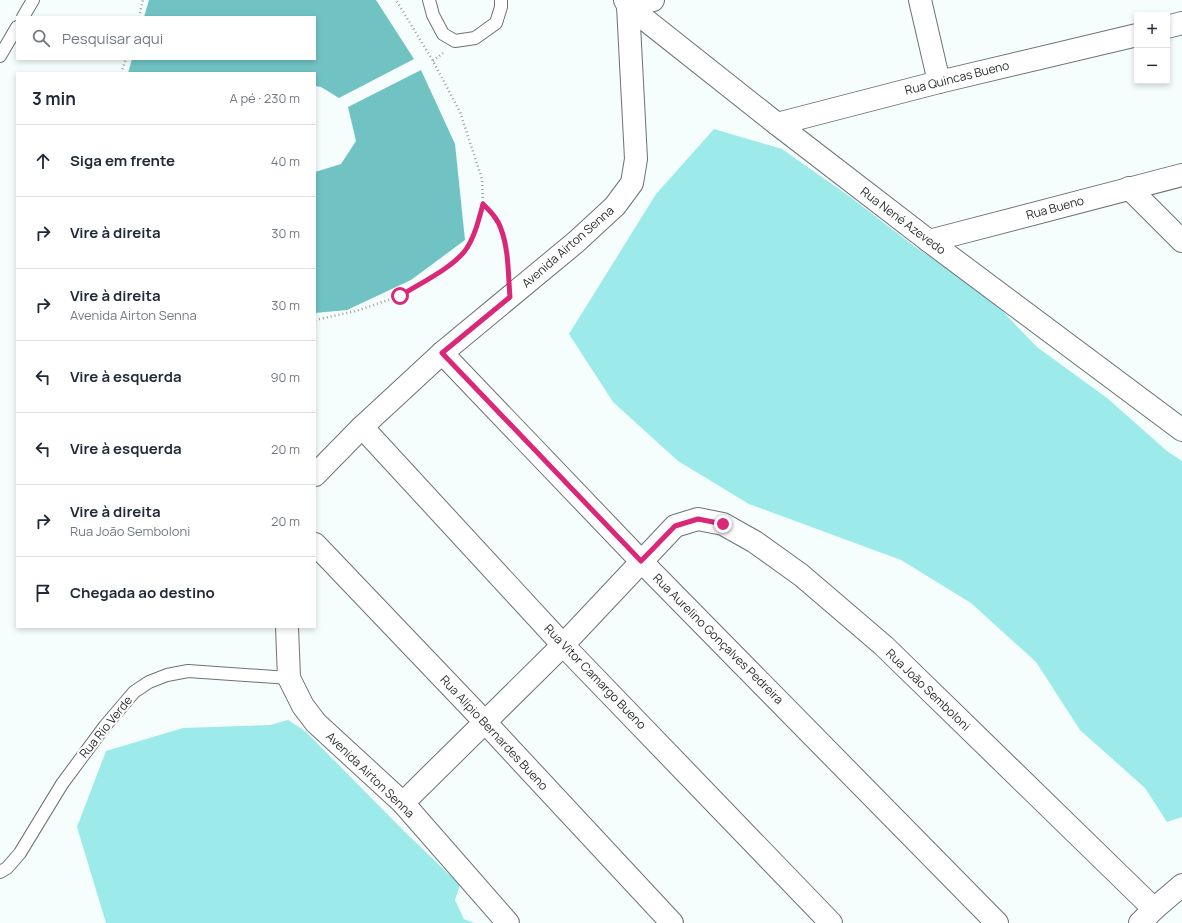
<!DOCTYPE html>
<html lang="pt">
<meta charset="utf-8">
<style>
:root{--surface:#fff;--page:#f6f6f7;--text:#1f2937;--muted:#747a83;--line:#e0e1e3}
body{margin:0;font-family:Manrope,sans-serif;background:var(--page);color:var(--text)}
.controls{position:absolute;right:12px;top:12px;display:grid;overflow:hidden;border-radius:0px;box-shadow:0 2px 6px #0003}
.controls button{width:36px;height:36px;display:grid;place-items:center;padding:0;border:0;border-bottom:1px solid var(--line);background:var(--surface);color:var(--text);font:20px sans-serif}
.stop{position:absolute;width:12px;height:12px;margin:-9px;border:3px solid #db2777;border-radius:50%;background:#fff}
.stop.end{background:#db2777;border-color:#fff;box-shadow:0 1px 4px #0008}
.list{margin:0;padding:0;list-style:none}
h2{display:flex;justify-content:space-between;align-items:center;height:52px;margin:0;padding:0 16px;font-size:17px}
h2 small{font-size:13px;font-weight:400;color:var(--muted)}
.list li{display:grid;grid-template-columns:26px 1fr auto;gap:12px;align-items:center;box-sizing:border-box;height:72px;padding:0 16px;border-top:1px solid var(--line)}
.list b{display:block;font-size:15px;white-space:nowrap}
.list p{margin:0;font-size:13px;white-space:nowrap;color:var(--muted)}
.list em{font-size:13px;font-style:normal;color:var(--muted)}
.icon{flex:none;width:22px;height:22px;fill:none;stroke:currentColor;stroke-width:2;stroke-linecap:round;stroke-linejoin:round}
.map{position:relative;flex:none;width:1182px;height:923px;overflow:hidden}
.search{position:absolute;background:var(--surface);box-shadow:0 2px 6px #0003;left:16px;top:16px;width:300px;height:44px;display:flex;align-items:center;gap:10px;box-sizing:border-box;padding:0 14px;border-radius:0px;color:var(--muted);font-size:15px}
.panel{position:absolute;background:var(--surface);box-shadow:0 2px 6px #0003;left:16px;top:72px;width:300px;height:556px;border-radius:0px}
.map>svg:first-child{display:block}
.green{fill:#9deaeb}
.water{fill:#71c3c3}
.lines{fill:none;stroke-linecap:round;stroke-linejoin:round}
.service-casing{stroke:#6d7373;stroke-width:14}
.minor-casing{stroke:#6d7373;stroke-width:24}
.tertiary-casing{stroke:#6d7373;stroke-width:24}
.path{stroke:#9a9f9f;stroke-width:2.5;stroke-dasharray:1 3;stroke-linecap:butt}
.service{stroke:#fff;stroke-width:12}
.minor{stroke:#fff;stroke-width:22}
.tertiary{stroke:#fff;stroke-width:22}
.route{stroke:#db2777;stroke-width:5}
.labels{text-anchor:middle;stroke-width:4;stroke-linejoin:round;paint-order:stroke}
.street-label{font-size:12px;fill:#2c2f2f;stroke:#fff}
</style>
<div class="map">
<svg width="1182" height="923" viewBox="0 0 1182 923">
<rect width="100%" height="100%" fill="#f6fdfd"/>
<!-- green -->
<g class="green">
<polygon points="714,129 782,149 849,196 914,246 986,294 1037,347 1107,398 1167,451 1182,461 1182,817 1167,822 1145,788 1080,730 1036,662 971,603 901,560 749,504 678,461 613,402 569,334 656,194"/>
<polygon points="288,720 305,731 405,832 460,885 455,900 464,919 474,923 106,923 77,827 106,751 183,728 270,725"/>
</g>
<!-- water -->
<g class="water">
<polygon points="149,0 376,0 414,59 339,98 321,87 315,86 315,73 128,73 132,59 315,59 315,17 144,17"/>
<polygon points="421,70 455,144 465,240 411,280 347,310 315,313 315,172 341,164 356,141 348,107"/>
</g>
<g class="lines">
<defs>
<g id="service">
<polyline points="429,0 433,15 443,34 455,41 475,38 496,23 501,7 501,0"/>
<polyline points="23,17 33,0"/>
<polyline points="0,56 17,27"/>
<polyline points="0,872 7,868 20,853 62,784 105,726 134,692 149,682 167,675 188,671 289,678"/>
</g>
<g id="minor">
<polyline points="920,0 939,82"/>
<polyline points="1167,27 1182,23"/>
<polyline points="777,124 939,82 1137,35"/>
<polyline points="1129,188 1182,241"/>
<polyline points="929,241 1182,430"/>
<polyline points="442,353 641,561 997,923"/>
<polyline points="362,427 563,645 831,923"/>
<polyline points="315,475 362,427 442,353 576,242 615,206 632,183 636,159 628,6 653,0"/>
<polyline points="315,544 484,721 672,923"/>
<polyline points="287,627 289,678 303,706 316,723 403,803 508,923"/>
<polyline points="403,803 563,645 675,526 698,519 723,524 755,542 801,575 884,646 1154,909"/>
<polyline points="1140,923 1154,909 1182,885"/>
</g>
<polyline id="tertiary" points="625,0 628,6 777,124 929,241 1182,175"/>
</defs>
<!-- service casing -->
<use href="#service" class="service-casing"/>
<!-- minor casing -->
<use href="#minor" class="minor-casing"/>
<!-- tertiary casing -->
<use href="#tertiary" class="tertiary-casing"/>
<!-- path -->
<g class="path">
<polyline points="139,17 143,0"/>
<polyline points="433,61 443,53"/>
<polyline points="121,73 126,59"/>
<path d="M483,204C505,227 505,242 508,272"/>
<polyline points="315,320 356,311 400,296 451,264 464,251 476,227 483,204 482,179 460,112 433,61 396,0"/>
</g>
<!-- service -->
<use href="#service" class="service"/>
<!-- minor -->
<use href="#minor" class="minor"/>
<!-- tertiary -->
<use href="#tertiary" class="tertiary"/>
</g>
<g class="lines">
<!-- route -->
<path class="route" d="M400,296C419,284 450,269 464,252C474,240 479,219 483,204C490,211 498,219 501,229C509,250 508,275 510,297L442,353L641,561L675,526L698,519L723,524"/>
</g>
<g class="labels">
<!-- street labels -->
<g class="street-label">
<text transform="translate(957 78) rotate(-14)" y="4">Rua Quincas Bueno</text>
<text transform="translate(1055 208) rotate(-15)" y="4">Rua Bueno</text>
<text transform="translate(903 221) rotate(37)" y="4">Rua Nené Azevedo</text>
<text transform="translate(568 247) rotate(-41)" y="4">Avenida Airton Senna</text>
<text transform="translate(718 639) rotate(45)" y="4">Rua Aurelino Gonçalves Pedreira</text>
<text transform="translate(595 677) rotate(46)" y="4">Rua Vitor Camargo Bueno</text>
<text transform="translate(928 690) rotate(44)" y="4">Rua João Semboloni</text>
<text transform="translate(106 727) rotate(-51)" y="4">Rua Rio Verde</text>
<text transform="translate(494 733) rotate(47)" y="4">Rua Alípio Bernardes Bueno</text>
<text transform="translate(370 775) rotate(44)" y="4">Avenida Airton Senna</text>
</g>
</g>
</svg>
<div class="controls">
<button>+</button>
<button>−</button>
</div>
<div class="stop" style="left:400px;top:296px"></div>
<div class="stop end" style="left:723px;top:524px"></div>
<div class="search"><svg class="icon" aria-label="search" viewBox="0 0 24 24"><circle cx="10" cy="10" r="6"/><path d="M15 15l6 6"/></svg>Pesquisar aqui</div>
<section class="panel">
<h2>3 min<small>A pé · 230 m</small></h2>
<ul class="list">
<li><svg class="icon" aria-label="ahead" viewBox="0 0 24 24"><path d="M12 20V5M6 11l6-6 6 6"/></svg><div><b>Siga em frente</b></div><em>40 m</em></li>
<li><svg class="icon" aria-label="right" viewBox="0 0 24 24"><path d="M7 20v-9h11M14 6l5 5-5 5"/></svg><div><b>Vire à direita</b></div><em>30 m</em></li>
<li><svg class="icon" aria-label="right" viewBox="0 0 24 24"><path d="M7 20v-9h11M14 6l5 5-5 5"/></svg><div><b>Vire à direita</b><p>Avenida Airton Senna</p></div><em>30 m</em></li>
<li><svg class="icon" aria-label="left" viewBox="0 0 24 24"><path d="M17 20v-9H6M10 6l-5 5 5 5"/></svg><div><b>Vire à esquerda</b></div><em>90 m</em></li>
<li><svg class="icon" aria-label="left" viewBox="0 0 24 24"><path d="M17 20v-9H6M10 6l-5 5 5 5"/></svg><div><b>Vire à esquerda</b></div><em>20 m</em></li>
<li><svg class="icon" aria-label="right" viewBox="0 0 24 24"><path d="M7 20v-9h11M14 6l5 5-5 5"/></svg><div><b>Vire à direita</b><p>Rua João Semboloni</p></div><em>20 m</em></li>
<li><svg class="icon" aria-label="arrive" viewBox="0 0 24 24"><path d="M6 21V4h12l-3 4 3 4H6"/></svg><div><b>Chegada ao destino</b></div></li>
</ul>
</section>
</div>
